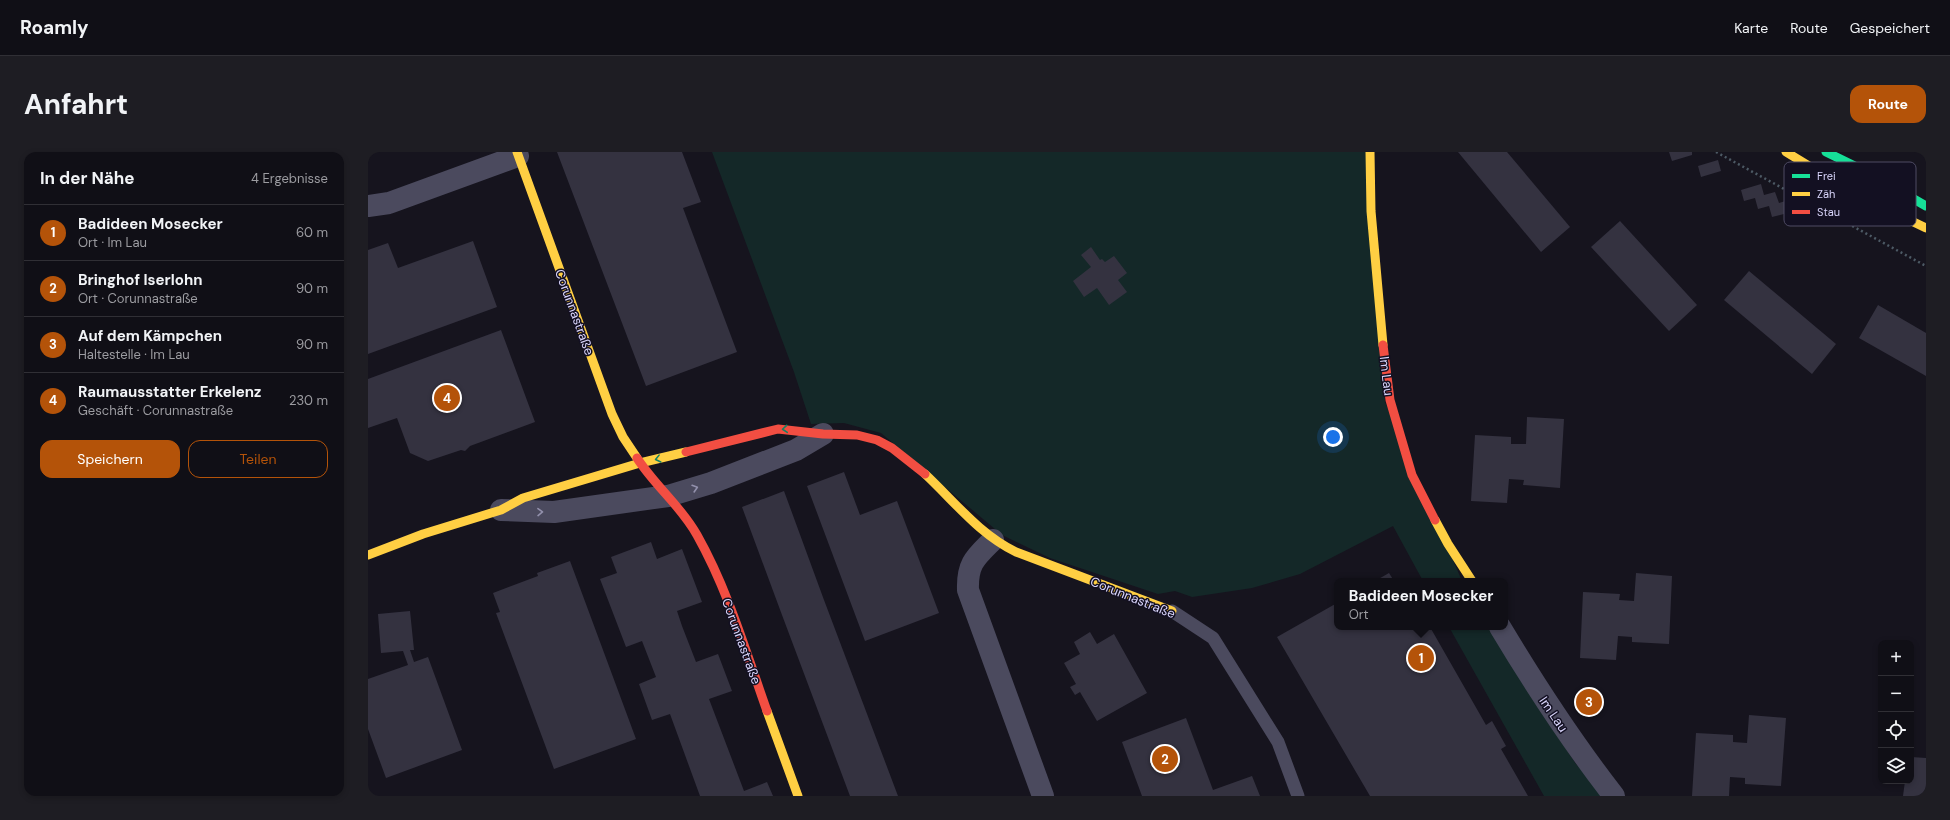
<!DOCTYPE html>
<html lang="de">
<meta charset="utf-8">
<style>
:root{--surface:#100f16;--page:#1e1d23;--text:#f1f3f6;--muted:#9c9ca1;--line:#302f35;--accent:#b45309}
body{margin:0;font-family:"DM Sans",sans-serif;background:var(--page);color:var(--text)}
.controls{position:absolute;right:12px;bottom:12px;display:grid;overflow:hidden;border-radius:8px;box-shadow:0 2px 6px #0003}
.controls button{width:36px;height:36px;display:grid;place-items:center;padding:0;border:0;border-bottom:1px solid var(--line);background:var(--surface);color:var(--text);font:20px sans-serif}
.you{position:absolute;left:965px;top:285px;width:14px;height:14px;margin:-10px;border:3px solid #fff;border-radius:50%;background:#1a73e8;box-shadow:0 0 0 6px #1a73e833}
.badge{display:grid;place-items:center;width:26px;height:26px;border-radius:50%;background:var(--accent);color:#fff;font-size:13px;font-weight:700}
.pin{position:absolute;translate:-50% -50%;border:2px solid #fff;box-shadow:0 1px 4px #0006}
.popup{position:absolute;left:966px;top:426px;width:174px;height:52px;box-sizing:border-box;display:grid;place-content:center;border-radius:8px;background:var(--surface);filter:drop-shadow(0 1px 3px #0005);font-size:13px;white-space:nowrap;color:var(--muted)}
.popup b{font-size:15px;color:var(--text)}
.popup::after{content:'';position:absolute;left:50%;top:100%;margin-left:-8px;border:8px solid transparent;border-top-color:var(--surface)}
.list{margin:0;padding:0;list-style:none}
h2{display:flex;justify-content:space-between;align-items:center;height:52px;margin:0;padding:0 16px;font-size:17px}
h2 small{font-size:13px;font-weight:400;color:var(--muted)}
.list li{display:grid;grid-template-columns:26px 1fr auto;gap:12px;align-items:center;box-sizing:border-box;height:56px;padding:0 16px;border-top:1px solid var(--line)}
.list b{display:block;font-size:15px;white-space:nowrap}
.list p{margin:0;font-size:13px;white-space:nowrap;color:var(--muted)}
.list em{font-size:13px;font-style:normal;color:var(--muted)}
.actions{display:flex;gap:8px;padding:12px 16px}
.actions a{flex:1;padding:9px 0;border:1px solid var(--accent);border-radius:12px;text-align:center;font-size:14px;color:var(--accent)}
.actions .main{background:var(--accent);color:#fff}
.icon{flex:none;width:22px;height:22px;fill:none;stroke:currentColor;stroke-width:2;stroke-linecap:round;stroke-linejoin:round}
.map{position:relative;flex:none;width:1558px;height:644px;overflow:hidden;border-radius:12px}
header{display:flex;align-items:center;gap:24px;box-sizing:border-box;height:56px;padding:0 20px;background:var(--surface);border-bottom:1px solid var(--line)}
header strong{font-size:19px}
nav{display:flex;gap:22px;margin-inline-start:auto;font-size:14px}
.intro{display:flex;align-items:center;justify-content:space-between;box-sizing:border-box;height:96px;padding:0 24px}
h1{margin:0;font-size:28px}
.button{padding:10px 18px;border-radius:12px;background:var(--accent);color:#fff;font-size:14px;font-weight:700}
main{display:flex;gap:24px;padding:0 24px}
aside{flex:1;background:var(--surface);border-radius:12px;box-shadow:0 2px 6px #0003}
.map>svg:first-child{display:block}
.green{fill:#142828}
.building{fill:#343240}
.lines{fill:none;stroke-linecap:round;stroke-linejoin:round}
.path{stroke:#4d5a65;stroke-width:2.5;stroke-dasharray:2 3;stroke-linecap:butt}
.lane{stroke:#4b4a5e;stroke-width:13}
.street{stroke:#4b4a5e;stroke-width:22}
.fast{stroke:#16e098;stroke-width:9}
.slow{stroke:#ffcf43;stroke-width:9}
.jam{stroke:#f24e42;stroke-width:9}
.oneway{stroke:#158263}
.oneway2{stroke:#9290ac}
.labels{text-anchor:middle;stroke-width:3;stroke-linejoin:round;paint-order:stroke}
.street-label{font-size:13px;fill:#d9d5fb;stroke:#131022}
.key{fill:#131022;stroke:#4e4b63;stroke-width:1}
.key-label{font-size:11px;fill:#d9d5fb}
</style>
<header>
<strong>Roamly</strong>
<nav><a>Karte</a><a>Route</a><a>Gespeichert</a></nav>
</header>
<div class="intro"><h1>Anfahrt</h1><a class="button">Route</a></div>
<main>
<aside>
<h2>In der Nähe<small>4 Ergebnisse</small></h2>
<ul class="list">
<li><span class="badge">1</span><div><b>Badideen Mosecker</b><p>Ort · Im Lau</p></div><em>60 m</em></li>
<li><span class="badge">2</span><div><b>Bringhof Iserlohn</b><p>Ort · Corunnastraße</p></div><em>90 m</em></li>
<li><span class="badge">3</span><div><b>Auf dem Kämpchen</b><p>Haltestelle · Im Lau</p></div><em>90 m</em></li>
<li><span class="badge">4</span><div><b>Raumausstatter Erkelenz</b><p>Geschäft · Corunnastraße</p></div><em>230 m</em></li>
</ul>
<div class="actions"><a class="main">Speichern</a><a>Teilen</a></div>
</aside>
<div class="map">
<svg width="1558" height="644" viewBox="0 0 1558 644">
<rect width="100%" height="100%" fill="#16141e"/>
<!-- green -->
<g class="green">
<polygon points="344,0 999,0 1017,250 1094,429 1055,429 1025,374 932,422 884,436 824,445 807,439 790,442 682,406 634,383 513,281 476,271 443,272 426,220"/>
<polygon points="1081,475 1121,475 1153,529 1208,612 1238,644 1176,644"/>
</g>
<!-- building -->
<g class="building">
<polygon points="189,0 314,0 333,50 315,56 369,200 278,234"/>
<polygon points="1090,0 1139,0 1202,75 1173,100"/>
<polygon points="1301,0 1324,0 1324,3 1304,9"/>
<polygon points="1350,8 1353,19 1333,25 1330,14"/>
<polygon points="1393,32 1396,43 1407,40 1411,51 1421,48 1425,59 1436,56 1439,67 1419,73 1416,62 1404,65 1401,54 1390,57 1387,46 1376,49 1373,38"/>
<polygon points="1252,69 1329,153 1301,179 1223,95"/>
<polygon points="105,89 129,155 0,202 0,98 20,91 30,116"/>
<polygon points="723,95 732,108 734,107 737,110 746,104 759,121 750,128 759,140 741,153 729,136 716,145 705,129 723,115 713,103"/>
<polygon points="1381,119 1468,192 1444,222 1356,148"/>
<polygon points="1510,153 1558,181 1558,224 1491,186"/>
<polygon points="133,178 167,270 102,294 97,299 93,298 60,309 42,301 29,266 0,276 0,227"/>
<polygon points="1159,265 1196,267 1192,336 1155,333 1156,328 1141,327 1139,351 1103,349 1107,283 1143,285 1143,292 1158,292"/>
<polygon points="476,320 492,363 529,349 571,461 497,489 439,334"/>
<polygon points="416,339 456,448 530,644 482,644 414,463 374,355"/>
<polygon points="283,390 289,407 314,397 334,450 309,459 314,474 328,510 350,502 364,539 341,547 376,639 399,630 405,644 332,644 302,562 284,568 271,532 288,525 274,489 258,495 232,427 249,421 243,405"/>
<polygon points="202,409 268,587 186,617 128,461 132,460 125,441 170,424 169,421"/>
<polygon points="1021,421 1026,429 1007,429"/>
<polygon points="1268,421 1304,424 1301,492 1264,490 1264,485 1250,484 1248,508 1212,506 1215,440 1252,442 1251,448 1266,449"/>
<polygon points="969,451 969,475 1062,475 1118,573 1124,569 1138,594 1133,597 1160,644 1002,644 909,485"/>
<polygon points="42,459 46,498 42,498 46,510 60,505 94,598 18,626 0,577 0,527 40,513 35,499 13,501 10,462"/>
<polygon points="722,480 729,492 746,482 779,541 729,569 712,540 707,543 702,535 708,532 696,511 712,502 706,490"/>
<polygon points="1381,563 1418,566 1413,634 1377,632 1377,626 1362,625 1361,644 1324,644 1328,581 1365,583 1365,590 1379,591"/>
<polygon points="818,566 845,638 884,624 892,644 774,644 754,590"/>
<polygon points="1543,605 1558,606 1558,644 1535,644 1537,629 1543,629"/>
</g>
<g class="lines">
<!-- path -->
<polyline class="path" points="1348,0 1558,114"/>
<!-- lane -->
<polyline class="lane" points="804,459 845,486 910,590 930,644"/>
<!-- street -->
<g class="street">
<polyline points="0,54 21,51 150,4"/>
<polyline points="133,358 186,360 300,344 343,331 428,298 455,282"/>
<path d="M625,388C608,405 599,411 600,438L675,644"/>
<path d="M1132,475C1168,535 1203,589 1246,644"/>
</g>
<!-- fast -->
<polyline class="fast" points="1458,0 1499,20 1558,54"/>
<!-- slow -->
<g class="slow">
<polyline points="149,0 244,262 255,285 269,306"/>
<polyline points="1002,0 1003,59 1015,193"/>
<polyline points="1418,0 1487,42 1558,76"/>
<path d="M557,322C587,350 611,382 648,400L804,459"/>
<polyline points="1067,368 1080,392 1104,429"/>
<polyline points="0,403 55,382 133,358 155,346 272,311 318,300"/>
<polyline points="399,559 430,644"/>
</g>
<!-- jam -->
<g class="jam">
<polyline points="1015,193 1022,248 1044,323 1067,368"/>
<polyline points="318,300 410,277 455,282 489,283 509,288 524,296 557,322"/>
<path d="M269,306C287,334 313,354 329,383C360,438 378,500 399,559"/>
</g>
</g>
<!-- one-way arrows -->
<defs><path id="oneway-chevron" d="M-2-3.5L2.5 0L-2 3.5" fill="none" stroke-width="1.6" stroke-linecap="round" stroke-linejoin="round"/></defs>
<g class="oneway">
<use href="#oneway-chevron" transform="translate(417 277) rotate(175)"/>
<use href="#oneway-chevron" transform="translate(290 307) rotate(166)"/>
</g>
<g class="oneway2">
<use href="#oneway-chevron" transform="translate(327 336) rotate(-17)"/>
<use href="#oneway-chevron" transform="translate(172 360) rotate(-1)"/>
</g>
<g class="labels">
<!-- street labels -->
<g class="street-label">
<text transform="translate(207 160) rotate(70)" y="5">Corunnastraße</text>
<text transform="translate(1019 224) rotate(83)" y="5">Im Lau</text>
<text transform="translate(765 445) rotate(22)" y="5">Corunnastraße</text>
<text transform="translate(374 489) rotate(70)" y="5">Corunnastraße</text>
<text transform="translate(1186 562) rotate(56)" y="5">Im Lau</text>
</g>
</g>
<!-- legend -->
<rect x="1416" y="10" width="132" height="64" rx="6" class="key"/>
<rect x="1424" y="22" width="18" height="4" fill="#16e098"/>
<rect x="1424" y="40" width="18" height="4" fill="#ffcf43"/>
<rect x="1424" y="58" width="18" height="4" fill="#f24e42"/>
<g class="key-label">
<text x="1449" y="28">Frei</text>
<text x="1449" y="46">Zäh</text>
<text x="1449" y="64">Stau</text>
</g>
</svg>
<div class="controls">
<button>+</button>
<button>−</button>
<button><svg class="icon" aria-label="locate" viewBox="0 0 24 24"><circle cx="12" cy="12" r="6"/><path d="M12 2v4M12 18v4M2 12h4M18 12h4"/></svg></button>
<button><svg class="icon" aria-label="layers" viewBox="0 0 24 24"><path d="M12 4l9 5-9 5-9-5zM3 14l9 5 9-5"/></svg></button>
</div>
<div class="you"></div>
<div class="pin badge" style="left:1053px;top:506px">1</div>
<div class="popup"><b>Badideen Mosecker</b>Ort</div>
<div class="pin badge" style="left:797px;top:607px">2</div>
<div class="pin badge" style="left:1221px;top:550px">3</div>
<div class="pin badge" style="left:79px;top:246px">4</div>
</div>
</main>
